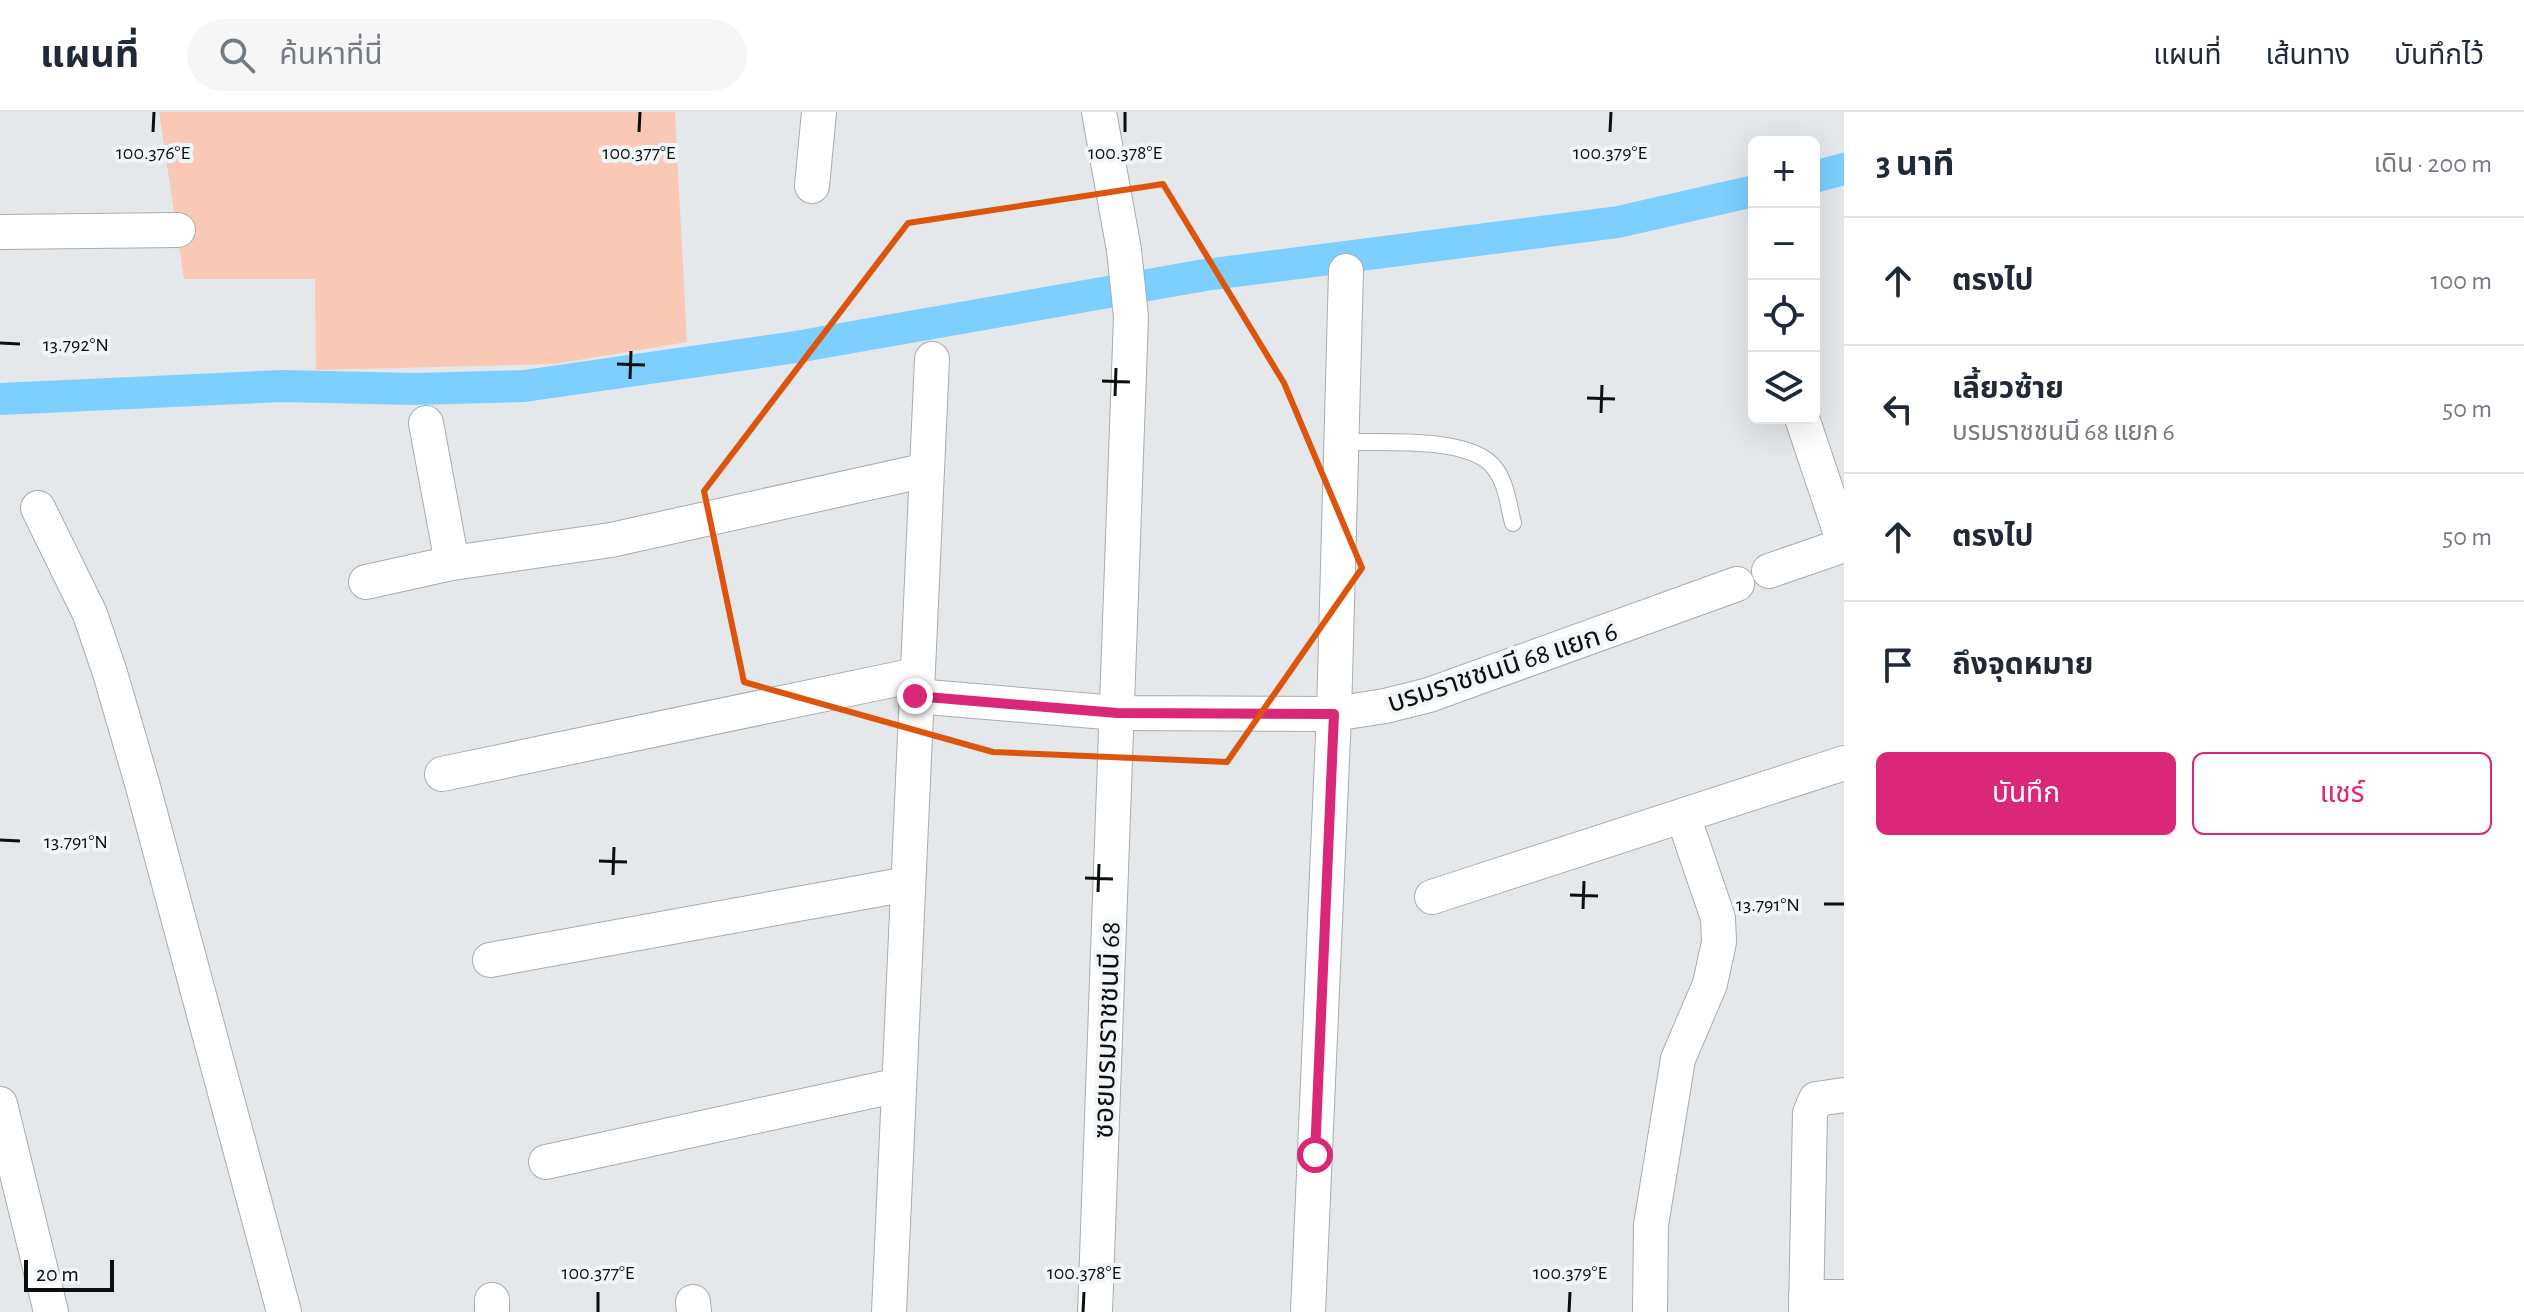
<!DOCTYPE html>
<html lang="th">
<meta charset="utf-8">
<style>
:root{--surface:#fff;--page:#f6f6f7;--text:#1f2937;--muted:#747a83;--line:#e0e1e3;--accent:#db2777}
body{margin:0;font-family:"Alegreya Sans","Noto Sans Thai",sans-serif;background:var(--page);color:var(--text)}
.controls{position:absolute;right:24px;top:24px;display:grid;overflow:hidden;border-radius:12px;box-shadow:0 8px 32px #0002}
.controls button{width:72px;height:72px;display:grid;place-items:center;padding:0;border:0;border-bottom:2px solid var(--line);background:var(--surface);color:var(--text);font:40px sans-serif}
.scale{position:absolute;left:24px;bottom:20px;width:90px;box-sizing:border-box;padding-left:8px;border:4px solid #0d0f0f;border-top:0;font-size:22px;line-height:28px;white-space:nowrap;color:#0d0f0f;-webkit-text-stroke:6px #f1f5f8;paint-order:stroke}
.stop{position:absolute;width:24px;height:24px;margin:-18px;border:6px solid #db2777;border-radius:50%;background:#fff}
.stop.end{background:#db2777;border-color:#fff;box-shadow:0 2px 8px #0008}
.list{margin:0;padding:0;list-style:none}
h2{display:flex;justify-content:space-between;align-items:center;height:104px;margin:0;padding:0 32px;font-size:34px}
h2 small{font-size:26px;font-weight:400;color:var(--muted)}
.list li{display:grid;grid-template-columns:52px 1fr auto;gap:24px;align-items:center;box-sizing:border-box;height:128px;padding:0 32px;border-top:2px solid var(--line)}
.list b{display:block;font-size:30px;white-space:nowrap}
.list p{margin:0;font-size:26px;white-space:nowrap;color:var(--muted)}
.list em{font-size:26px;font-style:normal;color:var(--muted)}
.actions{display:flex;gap:16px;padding:24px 32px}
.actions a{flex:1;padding:18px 0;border:2px solid var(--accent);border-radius:12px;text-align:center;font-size:28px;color:var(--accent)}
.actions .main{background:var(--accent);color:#fff}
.icon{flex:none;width:44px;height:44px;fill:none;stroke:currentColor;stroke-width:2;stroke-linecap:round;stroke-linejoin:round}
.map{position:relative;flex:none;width:1844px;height:1200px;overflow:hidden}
header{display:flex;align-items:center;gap:48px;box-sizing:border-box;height:112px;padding:0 40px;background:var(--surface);border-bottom:2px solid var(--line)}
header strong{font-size:38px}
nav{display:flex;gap:44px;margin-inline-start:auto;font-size:28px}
.search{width:560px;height:72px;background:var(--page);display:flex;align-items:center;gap:20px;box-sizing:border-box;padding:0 28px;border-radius:44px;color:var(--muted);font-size:30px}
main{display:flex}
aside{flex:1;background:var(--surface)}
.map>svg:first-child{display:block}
.green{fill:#fac9b6}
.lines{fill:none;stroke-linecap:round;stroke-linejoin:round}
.canal{stroke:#7ccfff;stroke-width:32}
.service-casing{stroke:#a8acae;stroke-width:18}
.minor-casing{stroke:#a8acae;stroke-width:36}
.service{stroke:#fff;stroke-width:16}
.minor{stroke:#fff;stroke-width:34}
.route{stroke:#db2777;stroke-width:10}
.marked{fill:none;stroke:#dd550c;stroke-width:6;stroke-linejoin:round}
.ticks{fill:none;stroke:#0d0f0f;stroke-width:3}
.labels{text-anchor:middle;stroke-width:8;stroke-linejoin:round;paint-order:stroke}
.street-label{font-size:28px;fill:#0d0f0f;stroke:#f1f5f8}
.ticks-label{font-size:20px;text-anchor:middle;fill:#0d0f0f;stroke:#f1f5f8;stroke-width:8;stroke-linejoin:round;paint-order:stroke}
</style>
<header>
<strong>แผนที่</strong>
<div class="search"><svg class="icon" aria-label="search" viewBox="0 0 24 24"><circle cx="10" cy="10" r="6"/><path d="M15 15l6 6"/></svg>ค้นหาที่นี่</div>
<nav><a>แผนที่</a><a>เส้นทาง</a><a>บันทึกไว้</a></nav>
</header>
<main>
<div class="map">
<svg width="1844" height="1200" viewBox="0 0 1844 1200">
<rect width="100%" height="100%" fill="#e4e8eb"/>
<!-- green -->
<polygon class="green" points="159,0 675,0 687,230 555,252 316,258 315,167 184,167"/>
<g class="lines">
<!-- canal -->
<g class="canal">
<polyline points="1814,65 1844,57"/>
<polyline points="0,287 282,274 414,277 524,274 796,235 1205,163 1618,110 1754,79"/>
</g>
<defs>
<path id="service" d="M1341,330C1379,331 1465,324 1492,353C1506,368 1508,391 1513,411"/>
<g id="minor">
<polyline points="812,74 819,0"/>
<polyline points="0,120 178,118"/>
<polyline points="1802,306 1844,431"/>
<polyline points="426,311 452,451"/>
<polyline points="38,396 90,502 110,561 142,671 284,1200"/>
<polyline points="1769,459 1844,433"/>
<polyline points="366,470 452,451 611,428 927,358"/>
<polyline points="915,584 1117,601 1334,602 1385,594 1429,583 1737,472"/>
<polyline points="442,662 916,563"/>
<polyline points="1432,785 1844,651"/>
<polyline points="490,848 908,772"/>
<polyline points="0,992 51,1200"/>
<polyline points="546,1050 899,973"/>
<polyline points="1806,1185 1844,1185"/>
<polyline points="492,1188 492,1200"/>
<polyline points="693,1190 694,1200"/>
<polyline points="889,1200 932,247"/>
<polyline points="1095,1200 1131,205 1124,138 1099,0"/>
<polyline points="1308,1200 1334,602 1346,159"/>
<polyline points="1650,1200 1651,1113 1678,947 1710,872 1719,830 1718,806 1683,704"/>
<polyline points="1806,1200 1810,1001 1816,987 1844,983"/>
</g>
</defs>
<!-- service casing -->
<use href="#service" class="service-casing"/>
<!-- minor casing -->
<use href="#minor" class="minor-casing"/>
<!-- service -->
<use href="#service" class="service"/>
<!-- minor -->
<use href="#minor" class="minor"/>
</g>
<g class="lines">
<!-- route -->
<polyline class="route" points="915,584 1117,601 1334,602 1315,1043"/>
</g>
<!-- marked area -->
<path class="marked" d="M1163,72L1284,271L1362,456L1227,650L993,640L744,570L704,379L908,111Z"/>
<!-- ticks -->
<path class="ticks" d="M153,20L154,0M639,20L640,0M1125,20V0M1610,20L1611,0M0,231L20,232M617,252L645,253M630,267L631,239M1102,269L1130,270M1115,284L1116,256M1587,286L1615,287M1601,301L1602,273M0,728L20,729M599,749L627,750M613,763L614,735M1085,766L1113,767M1098,780L1099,752M1570,783L1598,784M1824,792H1844M1583,797L1584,769M598,1200V1180M1083,1200L1084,1180M1569,1200L1570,1180"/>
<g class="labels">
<!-- street labels -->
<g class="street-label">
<text transform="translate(1502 554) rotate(-18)" y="10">บรมราชชนนี 68 แยก 6</text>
<text transform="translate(1106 918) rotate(-88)" y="10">ซอยบรมราชชนนี 68</text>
</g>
</g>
<g class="ticks-label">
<text x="153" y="47">100.376°E</text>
<text x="639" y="47">100.377°E</text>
<text x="1125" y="47">100.378°E</text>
<text x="1610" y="47">100.379°E</text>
<text x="76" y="239">13.792°N</text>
<text x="76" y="736">13.791°N</text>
<text x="1768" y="799">13.791°N</text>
<text x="598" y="1167">100.377°E</text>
<text x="1084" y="1167">100.378°E</text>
<text x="1570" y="1167">100.379°E</text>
</g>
</svg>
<div class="controls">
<button>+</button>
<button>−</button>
<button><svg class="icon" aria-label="locate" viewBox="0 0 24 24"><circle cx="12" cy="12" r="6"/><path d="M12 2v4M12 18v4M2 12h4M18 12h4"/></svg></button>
<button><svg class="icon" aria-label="layers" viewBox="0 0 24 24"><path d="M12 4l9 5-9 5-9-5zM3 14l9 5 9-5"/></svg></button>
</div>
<div class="scale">20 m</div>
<div class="stop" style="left:1315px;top:1043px"></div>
<div class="stop end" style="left:915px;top:584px"></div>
</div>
<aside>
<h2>3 นาที<small>เดิน · 200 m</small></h2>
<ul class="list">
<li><svg class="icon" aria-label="ahead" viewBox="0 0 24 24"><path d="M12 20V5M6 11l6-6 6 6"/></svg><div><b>ตรงไป</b></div><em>100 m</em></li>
<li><svg class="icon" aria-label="left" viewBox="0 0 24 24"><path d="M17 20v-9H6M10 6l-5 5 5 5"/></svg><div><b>เลี้ยวซ้าย</b><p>บรมราชชนนี 68 แยก 6</p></div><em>50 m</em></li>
<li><svg class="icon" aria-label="ahead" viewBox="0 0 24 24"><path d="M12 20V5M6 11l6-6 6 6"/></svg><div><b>ตรงไป</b></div><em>50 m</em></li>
<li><svg class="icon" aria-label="arrive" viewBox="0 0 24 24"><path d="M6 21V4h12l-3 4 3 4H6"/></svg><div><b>ถึงจุดหมาย</b></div></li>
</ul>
<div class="actions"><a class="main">บันทึก</a><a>แชร์</a></div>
</aside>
</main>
